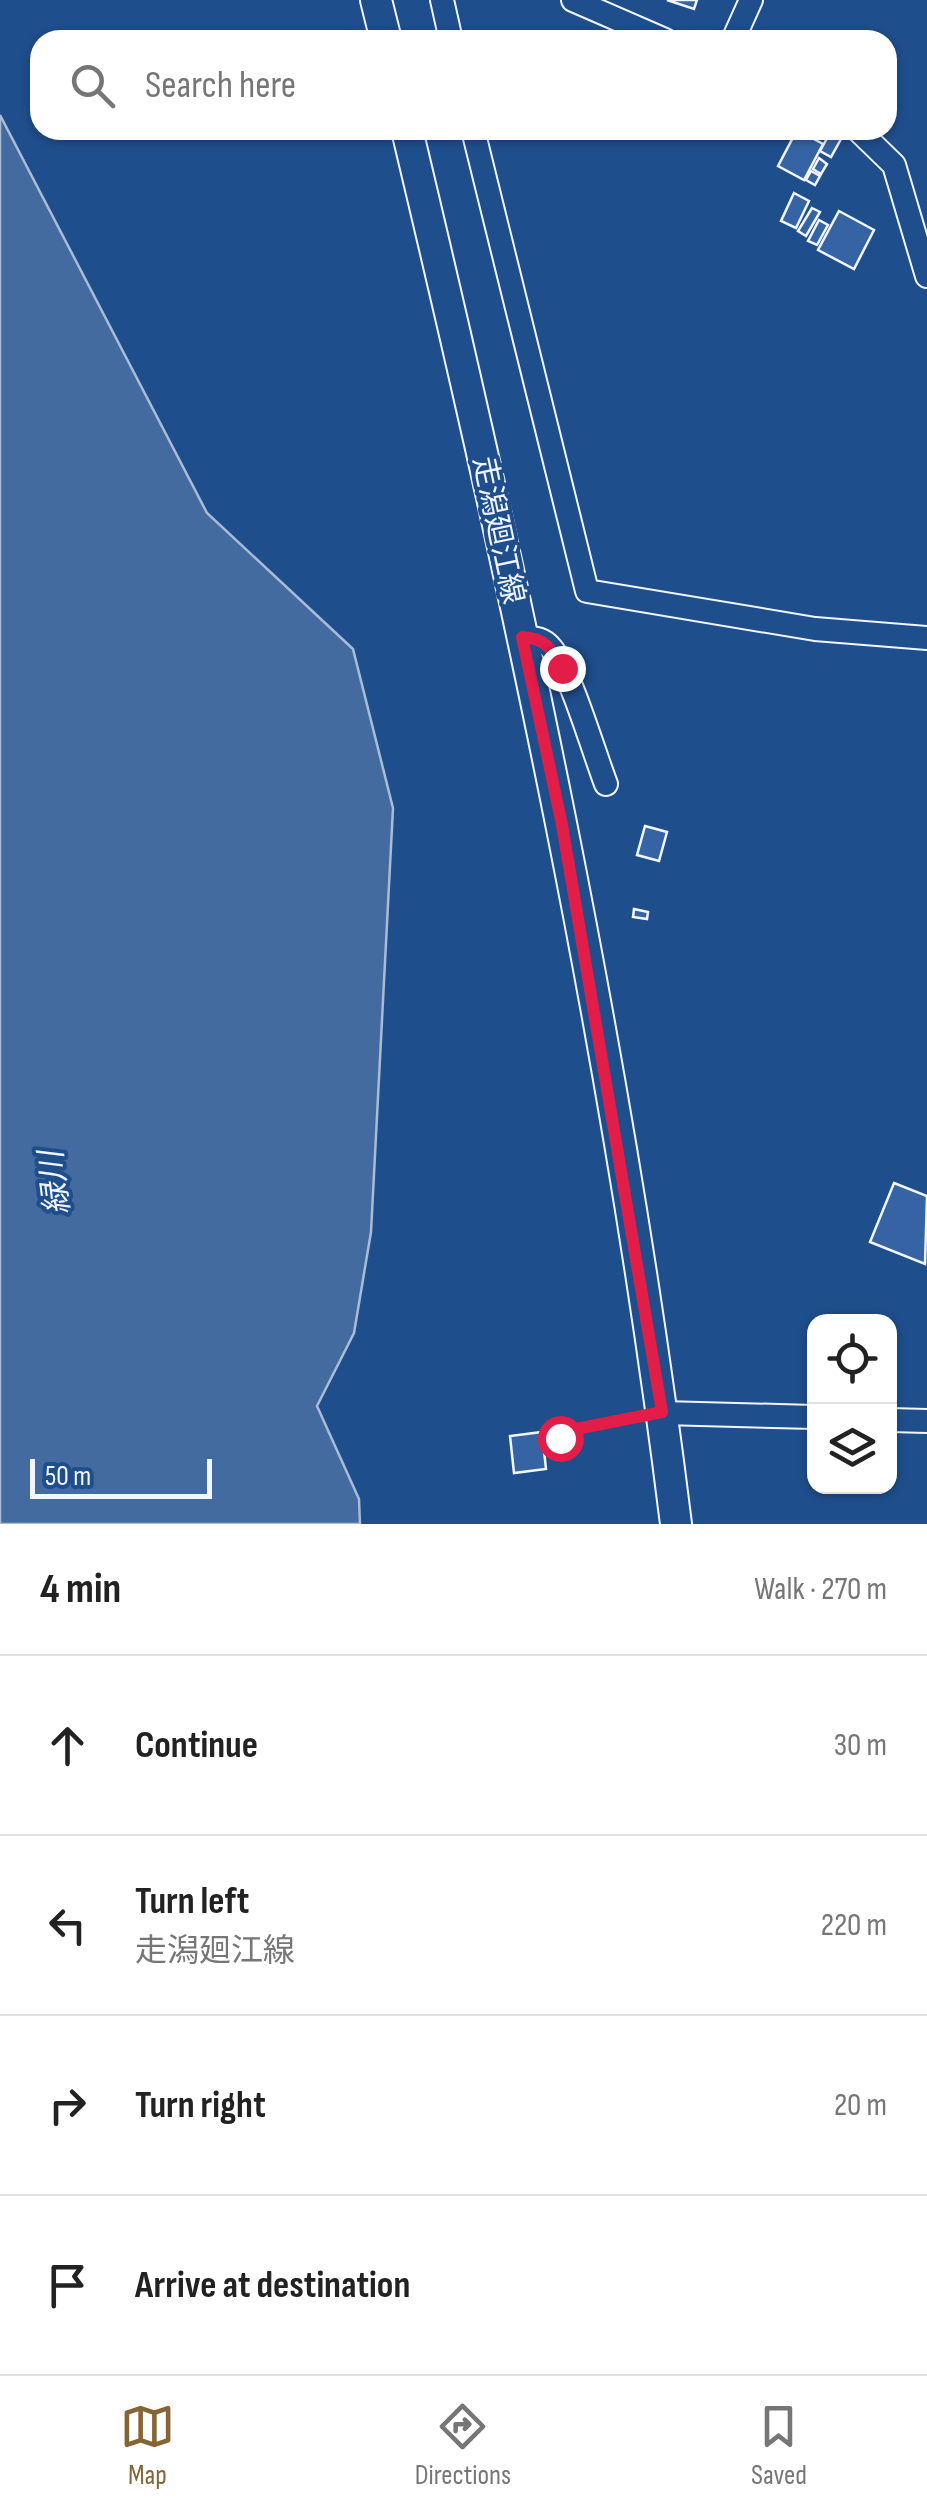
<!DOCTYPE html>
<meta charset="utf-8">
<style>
:root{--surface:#fff;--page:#f2f2f2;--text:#222;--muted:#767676;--line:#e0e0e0;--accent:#856535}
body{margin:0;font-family:"Sofia Sans Condensed","Noto Sans JP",sans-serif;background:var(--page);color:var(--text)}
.controls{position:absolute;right:30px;bottom:30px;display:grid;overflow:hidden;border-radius:20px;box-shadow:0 2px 8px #0004}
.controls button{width:90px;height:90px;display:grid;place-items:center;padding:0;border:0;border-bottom:2px solid var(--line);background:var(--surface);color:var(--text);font:50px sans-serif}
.scale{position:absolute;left:30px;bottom:25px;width:182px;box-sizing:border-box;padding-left:10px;border:5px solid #f2f6ff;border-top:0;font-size:28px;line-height:35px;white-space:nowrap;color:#f2f6ff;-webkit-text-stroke:8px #1f4e8c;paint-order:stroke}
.stop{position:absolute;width:30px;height:30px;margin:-22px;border:8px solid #e11d48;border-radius:50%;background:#fff}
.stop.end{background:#e11d48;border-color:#fff;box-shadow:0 2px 10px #0008}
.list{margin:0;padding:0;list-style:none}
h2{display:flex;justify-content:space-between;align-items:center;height:130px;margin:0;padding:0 40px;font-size:42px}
h2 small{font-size:32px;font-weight:400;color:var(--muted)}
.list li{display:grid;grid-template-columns:65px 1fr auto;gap:30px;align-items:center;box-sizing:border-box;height:180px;padding:0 40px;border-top:2px solid var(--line)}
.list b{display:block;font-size:38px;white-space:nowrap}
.list p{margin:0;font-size:32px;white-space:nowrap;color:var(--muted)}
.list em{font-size:32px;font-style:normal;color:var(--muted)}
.icon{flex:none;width:55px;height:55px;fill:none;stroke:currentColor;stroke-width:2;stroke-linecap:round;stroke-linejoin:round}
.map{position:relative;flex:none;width:927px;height:1524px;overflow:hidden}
.search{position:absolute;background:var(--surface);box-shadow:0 2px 8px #0004;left:30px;right:30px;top:30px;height:110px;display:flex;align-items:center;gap:25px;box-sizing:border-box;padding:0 35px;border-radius:30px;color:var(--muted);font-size:38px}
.sheet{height:850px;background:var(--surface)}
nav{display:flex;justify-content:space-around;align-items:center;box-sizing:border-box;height:140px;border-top:2px solid var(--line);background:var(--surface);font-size:28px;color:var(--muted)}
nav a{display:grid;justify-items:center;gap:5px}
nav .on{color:var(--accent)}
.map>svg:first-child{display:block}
.water{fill:#446ba0;stroke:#a8bbd7;stroke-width:2.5}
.building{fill:#3563a3;stroke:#f2f6ff;stroke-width:2.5}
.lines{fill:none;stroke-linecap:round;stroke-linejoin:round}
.street-casing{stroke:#f2f6ff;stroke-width:26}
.secondary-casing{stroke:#f2f6ff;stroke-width:34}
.path{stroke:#b3c4dc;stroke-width:4;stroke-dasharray:8 5;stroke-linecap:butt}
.street{stroke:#1f4e8c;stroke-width:22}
.secondary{stroke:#1f4e8c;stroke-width:30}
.route{stroke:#e11d48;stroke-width:12}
.labels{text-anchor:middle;stroke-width:8;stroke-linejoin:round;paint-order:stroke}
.street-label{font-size:30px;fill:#f2f6ff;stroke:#1f4e8c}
.water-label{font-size:32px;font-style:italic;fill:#f2f6ff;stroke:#1f4e8c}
</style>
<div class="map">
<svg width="927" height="1524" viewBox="0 0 927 1524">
<rect width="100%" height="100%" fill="#1f4e8c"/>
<!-- water -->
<polygon class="water" points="0,115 207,513 353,649 393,808 371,1232 354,1333 317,1406 359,1499 360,1524 0,1524"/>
<!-- building -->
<g class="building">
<polygon points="667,0 697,0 694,9"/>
<polygon points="797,130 823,144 804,180 778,166"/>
<polygon points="830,133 841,139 831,157 820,151"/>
<polygon points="819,158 827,164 821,174 813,169"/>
<polygon points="811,171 820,176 815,185 806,180"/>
<polygon points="794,193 809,201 796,228 781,221"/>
<polygon points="812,208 820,212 806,236 798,231"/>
<polygon points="839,211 874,230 854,269 818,250"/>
<polygon points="819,220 828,225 817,245 808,241"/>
<polygon points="645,826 667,832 659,861 637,855"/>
<polygon points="634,909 648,912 647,919 633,917"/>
<polygon points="894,1183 927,1196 925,1264 870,1242"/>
<polygon points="542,1432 546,1469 514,1473 510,1436"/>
</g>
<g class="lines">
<defs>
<g id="street">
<polyline points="442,0 451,40"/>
<polyline points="573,0 665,40"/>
<polyline points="733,40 751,0"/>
<polyline points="473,130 587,591 815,629 927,638"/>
<polyline points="858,130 894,165 927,276"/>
<path d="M522,637C534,638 543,638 551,648C570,670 594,753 606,784"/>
<polyline points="663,1413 814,1417"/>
<polyline points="890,1420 927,1421"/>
</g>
<g id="secondary">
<polyline points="376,0 386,40"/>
<path d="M407,130C517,590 618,1054 676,1524"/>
</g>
</defs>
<!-- street casing -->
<use href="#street" class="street-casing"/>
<!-- secondary casing -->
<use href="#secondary" class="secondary-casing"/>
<!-- path -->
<polyline class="path" points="561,1438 571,1430 633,1418"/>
<!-- street -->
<use href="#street" class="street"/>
<!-- secondary -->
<use href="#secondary" class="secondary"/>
</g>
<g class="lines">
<!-- route -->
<path class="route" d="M560,1438L571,1430L662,1412L562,825L522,637C545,638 551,648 562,668"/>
</g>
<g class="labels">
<!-- street labels -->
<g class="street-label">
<text transform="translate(499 530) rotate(78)" y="10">走潟廻江線</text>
</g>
<!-- water labels -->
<g class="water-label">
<text transform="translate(54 1183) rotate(-97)" y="11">緑川</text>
</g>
</g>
</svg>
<div class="controls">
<button><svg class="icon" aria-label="locate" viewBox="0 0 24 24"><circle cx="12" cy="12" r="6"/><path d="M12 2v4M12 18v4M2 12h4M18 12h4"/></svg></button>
<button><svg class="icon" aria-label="layers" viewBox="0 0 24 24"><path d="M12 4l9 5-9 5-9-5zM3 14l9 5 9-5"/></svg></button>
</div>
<div class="scale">50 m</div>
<div class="stop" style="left:560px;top:1438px"></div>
<div class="stop end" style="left:562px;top:668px"></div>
<div class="search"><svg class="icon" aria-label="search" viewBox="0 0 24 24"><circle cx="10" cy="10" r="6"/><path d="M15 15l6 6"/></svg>Search here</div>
</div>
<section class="sheet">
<h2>4 min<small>Walk · 270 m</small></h2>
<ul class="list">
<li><svg class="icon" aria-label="ahead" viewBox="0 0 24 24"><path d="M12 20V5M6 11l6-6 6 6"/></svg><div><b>Continue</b></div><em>30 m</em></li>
<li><svg class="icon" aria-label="left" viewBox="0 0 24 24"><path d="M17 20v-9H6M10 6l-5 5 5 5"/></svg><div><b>Turn left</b><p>走潟廻江線</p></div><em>220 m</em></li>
<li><svg class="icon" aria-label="right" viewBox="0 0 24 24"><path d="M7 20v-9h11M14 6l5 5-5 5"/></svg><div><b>Turn right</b></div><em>20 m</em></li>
<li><svg class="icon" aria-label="arrive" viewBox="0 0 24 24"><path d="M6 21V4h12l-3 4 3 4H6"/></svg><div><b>Arrive at destination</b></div></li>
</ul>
</section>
<nav>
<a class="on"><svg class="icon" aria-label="map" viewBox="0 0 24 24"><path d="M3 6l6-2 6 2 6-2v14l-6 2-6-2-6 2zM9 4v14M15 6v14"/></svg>Map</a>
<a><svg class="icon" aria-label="directions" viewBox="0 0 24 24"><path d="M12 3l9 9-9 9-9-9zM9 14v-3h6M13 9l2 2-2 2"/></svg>Directions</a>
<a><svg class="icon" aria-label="saved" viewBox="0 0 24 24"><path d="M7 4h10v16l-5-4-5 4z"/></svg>Saved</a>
</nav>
